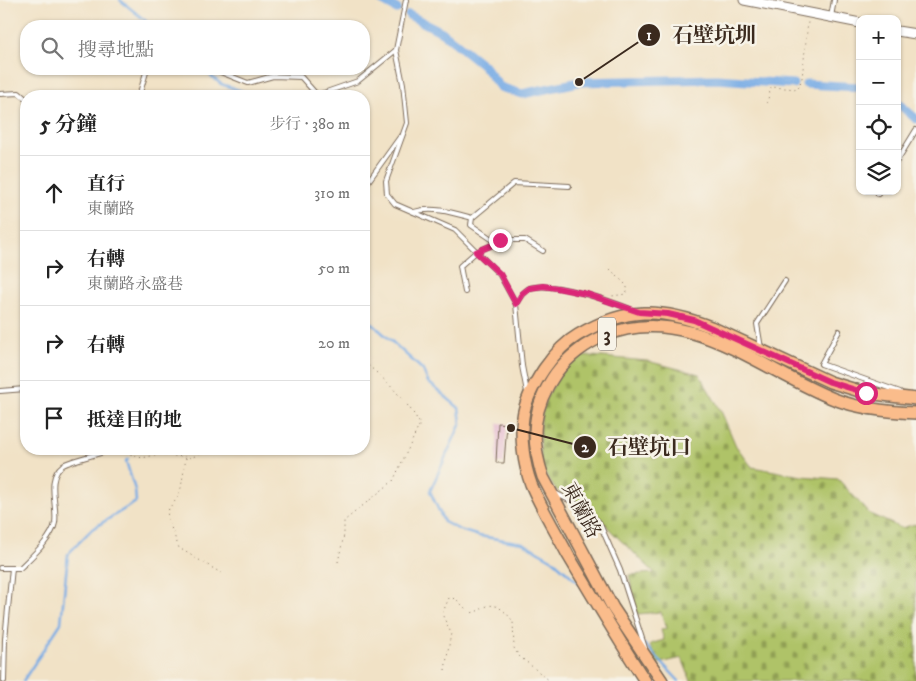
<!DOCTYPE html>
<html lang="zh-TW">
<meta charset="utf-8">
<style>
:root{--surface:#fff;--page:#f6f6f6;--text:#222;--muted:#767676;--line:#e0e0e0}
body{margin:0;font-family:"IM FELL DW Pica","Noto Serif TC",serif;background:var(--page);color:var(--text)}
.controls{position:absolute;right:15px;top:15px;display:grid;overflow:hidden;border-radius:10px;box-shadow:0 1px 4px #0004}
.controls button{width:45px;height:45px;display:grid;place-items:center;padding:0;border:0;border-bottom:1px solid var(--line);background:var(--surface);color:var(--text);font:25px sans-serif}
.stop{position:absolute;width:15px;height:15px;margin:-11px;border:4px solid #db2777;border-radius:50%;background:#fff}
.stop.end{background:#db2777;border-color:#fff;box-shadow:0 1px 5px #0008}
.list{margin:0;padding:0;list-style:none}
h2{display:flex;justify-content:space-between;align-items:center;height:65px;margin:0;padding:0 20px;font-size:21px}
h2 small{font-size:16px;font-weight:400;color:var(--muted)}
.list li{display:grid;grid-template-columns:32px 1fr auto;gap:15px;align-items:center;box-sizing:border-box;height:75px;padding:0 20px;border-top:1px solid var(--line)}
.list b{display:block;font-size:19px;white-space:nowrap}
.list p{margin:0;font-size:16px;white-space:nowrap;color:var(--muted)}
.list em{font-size:16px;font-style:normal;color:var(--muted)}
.icon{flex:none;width:28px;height:28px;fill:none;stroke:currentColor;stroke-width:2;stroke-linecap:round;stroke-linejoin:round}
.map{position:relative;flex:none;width:916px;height:681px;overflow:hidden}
.search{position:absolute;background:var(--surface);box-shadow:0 1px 4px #0004;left:20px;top:20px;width:350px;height:55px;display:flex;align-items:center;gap:12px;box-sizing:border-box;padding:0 18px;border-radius:20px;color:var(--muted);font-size:19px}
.panel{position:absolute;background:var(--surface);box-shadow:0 1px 4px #0004;left:20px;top:90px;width:350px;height:365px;border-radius:20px}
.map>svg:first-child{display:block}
.cemetery{fill:url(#cemetery-stones);stroke:#757642}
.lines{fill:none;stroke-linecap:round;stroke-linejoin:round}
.stream{stroke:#78ace5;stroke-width:2.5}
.canal{stroke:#78ace5;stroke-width:9}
.building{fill:#e0a9c9}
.service-casing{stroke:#7b6a59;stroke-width:6}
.tertiary-casing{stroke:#7b6a59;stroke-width:11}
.primary-casing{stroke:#7b6a59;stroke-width:14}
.path{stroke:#7b6a59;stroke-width:1;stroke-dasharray:1 4;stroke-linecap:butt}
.service{stroke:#fff;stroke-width:4}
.tertiary{stroke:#fff;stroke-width:9}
.primary{stroke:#fabc8b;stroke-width:11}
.route{stroke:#db2777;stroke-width:6}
.labels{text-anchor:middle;stroke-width:5;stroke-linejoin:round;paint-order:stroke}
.shield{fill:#f7f3e8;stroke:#73665b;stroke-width:1}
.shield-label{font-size:19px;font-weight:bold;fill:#3b2a1e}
.street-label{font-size:20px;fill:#3b2a1e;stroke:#f7f3e8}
.leader{fill:none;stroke:#3b2a1e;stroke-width:2}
.callout-dot{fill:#3b2a1e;stroke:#f7f3e8;stroke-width:2}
.mark-label{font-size:15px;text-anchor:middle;font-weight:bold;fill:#fff}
.callout-label{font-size:21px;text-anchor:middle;font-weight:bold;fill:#3b2a1e;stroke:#f7f3e8;stroke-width:5;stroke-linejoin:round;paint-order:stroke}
</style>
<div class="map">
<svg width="916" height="681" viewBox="0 0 916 681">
<defs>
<pattern id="cemetery-stones" width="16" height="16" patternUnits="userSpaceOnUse" patternTransform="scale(1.25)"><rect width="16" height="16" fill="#afc367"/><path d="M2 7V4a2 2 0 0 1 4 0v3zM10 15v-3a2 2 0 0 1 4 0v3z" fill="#909f54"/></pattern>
</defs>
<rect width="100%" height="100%" fill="#f7f3e8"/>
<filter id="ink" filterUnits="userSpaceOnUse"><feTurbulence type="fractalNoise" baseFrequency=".02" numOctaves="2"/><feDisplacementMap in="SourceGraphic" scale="10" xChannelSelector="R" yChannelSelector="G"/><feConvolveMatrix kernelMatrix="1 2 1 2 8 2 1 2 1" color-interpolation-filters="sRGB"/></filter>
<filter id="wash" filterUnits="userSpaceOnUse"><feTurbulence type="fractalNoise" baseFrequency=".0096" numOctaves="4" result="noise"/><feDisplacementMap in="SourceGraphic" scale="20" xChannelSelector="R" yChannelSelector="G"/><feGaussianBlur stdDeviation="1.12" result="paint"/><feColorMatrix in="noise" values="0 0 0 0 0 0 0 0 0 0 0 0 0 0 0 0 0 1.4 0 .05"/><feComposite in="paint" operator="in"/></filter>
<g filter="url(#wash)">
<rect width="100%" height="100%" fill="#f1e2c6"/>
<!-- cemetery -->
<polygon class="cemetery" points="591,356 647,361 699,374 721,411 736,446 752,467 802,476 838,479 870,514 901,528 916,524 916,681 691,681 682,658 656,664 650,644 664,640 661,630 666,628 661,612 637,614 629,575 655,573 613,533 593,511 555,489 541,467 540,423 546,398 562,372 576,357"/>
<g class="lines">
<!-- stream -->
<g class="stream">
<polyline points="120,0 152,26"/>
<polyline points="205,71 221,84 257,96"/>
<polyline points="364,316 423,370 428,382 459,408 461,423 430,491 444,522 460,530 479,536 523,543 553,560 580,584"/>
<polyline points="139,451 143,449"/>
<polyline points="644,644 679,681"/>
<polyline points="23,681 61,623 68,554 92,529 136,502 135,490 126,461 128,459"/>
</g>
<!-- canal -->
<g class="canal">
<polyline points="381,0 397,9"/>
<polyline points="409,15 442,32 483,65 500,87 522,94 579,82 716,79 793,84"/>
<polyline points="806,84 860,87"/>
<polyline points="897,102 916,119"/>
</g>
</g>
<g id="blocks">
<!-- building -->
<polygon class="building" points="498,423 507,424 504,463 496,463"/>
</g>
</g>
<g filter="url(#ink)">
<use href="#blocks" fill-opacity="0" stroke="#7b6a59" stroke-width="1"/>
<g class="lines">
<defs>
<g id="service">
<polyline points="406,0 396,50 403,84 407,123 386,181 387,194 395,204 455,230 500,275 516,304 522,366 527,392"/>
<polyline points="831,17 834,0"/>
<polyline points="213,69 248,83 273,76 301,77 317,95"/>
<polyline points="0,94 19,93 26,99"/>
<polyline points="52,96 72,96"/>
<polyline points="139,96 147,69"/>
<polyline points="315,96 358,81 396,50"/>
<polyline points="897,161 916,130"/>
<polyline points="364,185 367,183 400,137"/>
<polyline points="878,194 880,191"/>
<path d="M414,212C433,206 454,213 472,218L471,225L496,242"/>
<polyline points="472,218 514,183 569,186"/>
<polyline points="465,292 460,266 476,252 490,246 500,240 525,240 543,251"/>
<path d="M516,304C519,298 522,293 528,289C548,279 614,302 635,311"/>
<polyline points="839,331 821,364 900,392"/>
<polyline points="761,348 757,324 785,281"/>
<polyline points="0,391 25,389 26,397"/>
<polyline points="555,493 581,506 599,522 620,570 645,648"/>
<path d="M0,568H20C31,557 52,539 55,523C58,504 45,479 63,465C69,461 105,452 114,449"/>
<polyline points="4,681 5,639 12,568"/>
</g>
<g id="tertiary">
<polyline points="744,0 860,23"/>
<polyline points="897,31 916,34"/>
</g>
<g id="primary">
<path d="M645,681C618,639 593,597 568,555C557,534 540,506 531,484C524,465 520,438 523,417C525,400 534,384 544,369C553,356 564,343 578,335C626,307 660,307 711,327L830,382L866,393L916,399"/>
<path d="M662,681L613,608L543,477C530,439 532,407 556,373C568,357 586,343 604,336C685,301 761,370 834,399C860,409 889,412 916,413"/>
</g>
</defs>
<!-- service casing -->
<use href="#service" class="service-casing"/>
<!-- tertiary casing -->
<use href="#tertiary" class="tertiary-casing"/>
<!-- primary casing -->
<use href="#primary" class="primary-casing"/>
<!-- path -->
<g class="path">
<polyline points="767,103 771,87 798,89 802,78 808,22"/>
<polyline points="610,269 626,285 628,290 626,294 612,296"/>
<polyline points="121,451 142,458 160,454 191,458 203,452 220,451 223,449"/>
<polyline points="186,458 181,488 176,500 169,508 167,517 179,548 221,573"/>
<path d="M338,562L344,535V521L393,481L420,424C408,402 384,378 364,362"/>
<path d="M445,670L451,633L442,614L449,598L456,599L470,613C477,612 479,610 485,607C497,601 506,613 513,621L514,648L519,656L550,681"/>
</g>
<!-- service -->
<use href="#service" class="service"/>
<!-- tertiary -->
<use href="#tertiary" class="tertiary"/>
<!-- primary -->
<use href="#primary" class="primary"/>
</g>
</g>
<g class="lines" filter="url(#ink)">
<!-- route -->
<polyline class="route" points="500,240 490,246 476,252 500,274 516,304 522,294 530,288 543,286 557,288 587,294 639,312 668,314 694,320 830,382 866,393"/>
</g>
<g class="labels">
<!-- shield labels -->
<rect class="shield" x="598" y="317.5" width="18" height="33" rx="4"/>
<g class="shield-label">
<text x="607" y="341">3</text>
</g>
<!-- street labels -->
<g class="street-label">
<text transform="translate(582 510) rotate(62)" y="7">東蘭路</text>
</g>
</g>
<!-- callouts -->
<path class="leader" d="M579 82L649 35M511 428L585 447"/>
<g class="callout-dot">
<circle cx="579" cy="82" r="5"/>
<circle cx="511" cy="428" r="5"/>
<circle cx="649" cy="35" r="12"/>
<circle cx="585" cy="447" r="12"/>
</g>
<g class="mark-label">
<text x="649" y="40">1</text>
<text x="585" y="452">2</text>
</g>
<g class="callout-label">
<text x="714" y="42">石壁坑圳</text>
<text x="649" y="454">石壁坑口</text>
</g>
</svg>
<div class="controls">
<button>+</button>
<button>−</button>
<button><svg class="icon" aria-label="locate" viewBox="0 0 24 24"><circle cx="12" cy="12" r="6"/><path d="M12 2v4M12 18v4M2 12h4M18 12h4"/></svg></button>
<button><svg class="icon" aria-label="layers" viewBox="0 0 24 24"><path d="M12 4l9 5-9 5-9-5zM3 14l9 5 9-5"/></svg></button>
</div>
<div class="stop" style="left:866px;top:393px"></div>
<div class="stop end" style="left:500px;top:240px"></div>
<div class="search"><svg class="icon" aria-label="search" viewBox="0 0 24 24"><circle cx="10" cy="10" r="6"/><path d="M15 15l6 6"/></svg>搜尋地點</div>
<section class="panel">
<h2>5 分鐘<small>步行 · 380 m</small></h2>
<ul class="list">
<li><svg class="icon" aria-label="ahead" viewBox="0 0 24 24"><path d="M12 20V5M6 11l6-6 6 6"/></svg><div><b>直行</b><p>東蘭路</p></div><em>310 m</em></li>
<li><svg class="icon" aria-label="right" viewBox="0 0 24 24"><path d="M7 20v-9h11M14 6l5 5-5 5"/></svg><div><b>右轉</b><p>東蘭路永盛巷</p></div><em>50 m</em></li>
<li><svg class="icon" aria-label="right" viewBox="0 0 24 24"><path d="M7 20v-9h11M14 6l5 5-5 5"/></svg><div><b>右轉</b></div><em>20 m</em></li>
<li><svg class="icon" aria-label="arrive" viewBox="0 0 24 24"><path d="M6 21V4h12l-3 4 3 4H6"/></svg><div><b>抵達目的地</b></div></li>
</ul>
</section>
</div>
